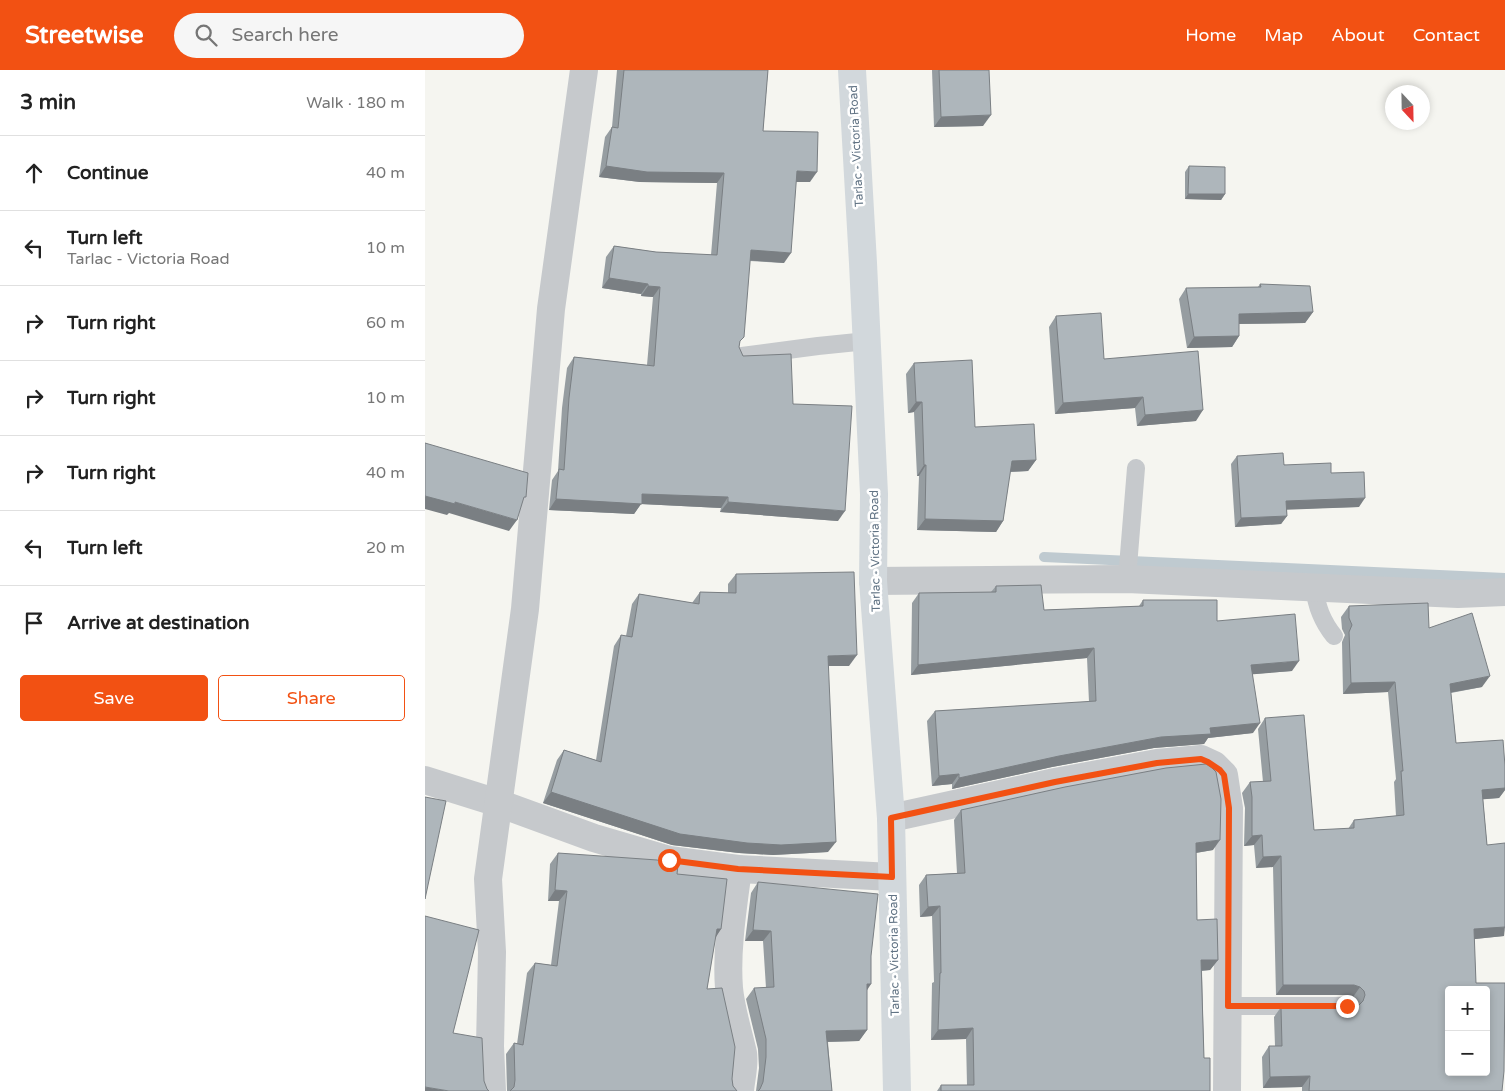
<!DOCTYPE html>
<meta charset="utf-8">
<style>
:root{--surface:#fff;--page:#f6f6f6;--text:#222;--muted:#767676;--line:#e0e0e0;--accent:#f25113}
body{margin:0;font-family:"Varela Round",sans-serif;background:var(--page);color:var(--text)}
.controls{position:absolute;right:15px;bottom:15px;display:grid;overflow:hidden;border-radius:5px;box-shadow:0 2px 8px #0003}
.controls button{width:45px;height:45px;display:grid;place-items:center;padding:0;border:0;border-bottom:1px solid var(--line);background:var(--surface);color:var(--text);font:25px sans-serif}
.compass{position:absolute;left:960px;top:15px;width:45px;height:45px;border-radius:50%;background:var(--surface);box-shadow:0 2px 8px #0003;rotate:158deg}
.stop{position:absolute;width:15px;height:15px;margin:-11px;border:4px solid #f25113;border-radius:50%;background:#fff}
.stop.end{background:#f25113;border-color:#fff;box-shadow:0 1px 5px #0008}
.list{margin:0;padding:0;list-style:none}
h2{display:flex;justify-content:space-between;align-items:center;height:65px;margin:0;padding:0 20px;font-size:21px}
h2 small{font-size:16px;font-weight:400;color:var(--muted)}
.list li{display:grid;grid-template-columns:32px 1fr auto;gap:15px;align-items:center;box-sizing:border-box;height:75px;padding:0 20px;border-top:1px solid var(--line)}
.list b{display:block;font-size:19px;white-space:nowrap}
.list p{margin:0;font-size:16px;white-space:nowrap;color:var(--muted)}
.list em{font-size:16px;font-style:normal;color:var(--muted)}
.actions{display:flex;gap:10px;padding:15px 20px}
.actions a{flex:1;padding:11px 0;border:1px solid var(--accent);border-radius:5px;text-align:center;font-size:18px;color:var(--accent)}
.actions .main{background:var(--accent);color:#fff}
.icon{flex:none;width:28px;height:28px;fill:none;stroke:currentColor;stroke-width:2;stroke-linecap:round;stroke-linejoin:round}
.map{position:relative;flex:none;width:1080px;height:1021px;overflow:hidden}
header{display:flex;align-items:center;gap:30px;box-sizing:border-box;height:70px;padding:0 25px;background:var(--accent);color:#fff}
header strong{font-size:24px}
nav{display:flex;gap:28px;margin-inline-start:auto;font-size:18px}
.search{width:350px;height:45px;background:var(--page);display:flex;align-items:center;gap:12px;box-sizing:border-box;padding:0 18px;border-radius:28px;color:var(--muted);font-size:19px}
main{display:flex}
aside{flex:1;background:var(--surface)}
.map>svg:first-child{display:block}
.lines{fill:none;stroke-linecap:round;stroke-linejoin:round}
.stream{stroke:#bfcad0;stroke-width:10}
.service{stroke:#c6c9cc;stroke-width:18}
.minor{stroke:#c6c9cc;stroke-width:28}
.primary{stroke:#d2d8dc;stroke-width:28}
.wall{fill:#969da1}
.shaded-wall{fill:#7a7f83}
.building{fill:#aeb6bb;stroke:#7a7f83;fill-rule:evenodd}
.route{stroke:#f25113;stroke-width:6}
.labels{text-anchor:middle;stroke-width:5;stroke-linejoin:round;paint-order:stroke}
.street-label{font-size:12px;fill:#617384;stroke:#fff}
</style>
<header>
<strong>Streetwise</strong>
<div class="search"><svg class="icon" aria-label="search" viewBox="0 0 24 24"><circle cx="10" cy="10" r="6"/><path d="M15 15l6 6"/></svg>Search here</div>
<nav><a>Home</a><a>Map</a><a>About</a><a>Contact</a></nav>
</header>
<main>
<aside>
<h2>3 min<small>Walk · 180 m</small></h2>
<ul class="list">
<li><svg class="icon" aria-label="ahead" viewBox="0 0 24 24"><path d="M12 20V5M6 11l6-6 6 6"/></svg><div><b>Continue</b></div><em>40 m</em></li>
<li><svg class="icon" aria-label="left" viewBox="0 0 24 24"><path d="M17 20v-9H6M10 6l-5 5 5 5"/></svg><div><b>Turn left</b><p>Tarlac - Victoria Road</p></div><em>10 m</em></li>
<li><svg class="icon" aria-label="right" viewBox="0 0 24 24"><path d="M7 20v-9h11M14 6l5 5-5 5"/></svg><div><b>Turn right</b></div><em>60 m</em></li>
<li><svg class="icon" aria-label="right" viewBox="0 0 24 24"><path d="M7 20v-9h11M14 6l5 5-5 5"/></svg><div><b>Turn right</b></div><em>10 m</em></li>
<li><svg class="icon" aria-label="right" viewBox="0 0 24 24"><path d="M7 20v-9h11M14 6l5 5-5 5"/></svg><div><b>Turn right</b></div><em>40 m</em></li>
<li><svg class="icon" aria-label="left" viewBox="0 0 24 24"><path d="M17 20v-9H6M10 6l-5 5 5 5"/></svg><div><b>Turn left</b></div><em>20 m</em></li>
<li><svg class="icon" aria-label="arrive" viewBox="0 0 24 24"><path d="M6 21V4h12l-3 4 3 4H6"/></svg><div><b>Arrive at destination</b></div></li>
</ul>
<div class="actions"><a class="main">Save</a><a>Share</a></div>
</aside>
<div class="map">
<svg width="1080" height="1021" viewBox="0 0 1080 1021">
<rect width="100%" height="100%" fill="#f5f5f0"/>
<g class="lines">
<!-- stream -->
<polyline class="stream" points="619,487 1080,508"/>
<!-- service -->
<g class="service">
<polyline points="317,286 393,276 442,271"/>
<polyline points="702,509 711,398"/>
<path d="M889,518C892,537 897,551 909,566"/>
<polyline points="803,936 922,936"/>
</g>
<!-- minor -->
<g class="minor">
<polyline points="448,511 702,509 1033,524 1080,522"/>
<polyline points="0,710 73,733 169,768 244,790 313,799 467,807"/>
<polyline points="466,748 630,712 732,693 776,689 789,695 799,705 804,738 802,1021"/>
<path d="M313,799C308,837 301,880 304,918C306,940 313,961 318,983C320,994 316,1009 315,1021"/>
<polyline points="67,1021 65,976 67,882 63,809 100,539 126,239 159,0"/>
</g>
<!-- primary -->
<polyline class="primary" points="427,0 438,193 449,424 448,511 466,748 472,1021"/>
</g>
<!-- wall -->
<g class="wall">
<polygon points="192,0 343,0 338,61 385,112 371,112 359,193 325,191 314,277 318,286 368,334 413,451 295,442 296,438 216,434 209,444 124,440 127,410 133,401 137,338 142,298 149,287 222,295 228,227 216,226 216,224 177,218 181,187 189,176 231,182 286,185 292,113 215,112 174,107 180,67 187,57"/>
<polygon points="507,0 564,0 558,56 509,57"/>
<polygon points="764,96 800,124 796,130 760,129 760,102"/>
<polygon points="835,214 888,242 880,253 814,254 814,266 807,277 762,278 754,229 761,218 833,217"/>
<polygon points="631,246 679,289 771,351 712,356 710,338 630,344 624,257"/>
<polygon points="489,293 550,357 611,390 603,401 585,402 578,451 571,462 492,460 494,406 492,406 489,342 483,343 481,304"/>
<polygon points="812,386 906,403 934,437 862,439 862,446 856,454 810,457 806,394"/>
<polygon points="311,504 424,596 403,596 403,782 348,785 314,783 247,775 118,733 132,690 139,680 171,690 189,576 196,565 201,566 207,534 214,524 267,533 275,522 303,523 303,514"/>
<polygon points="571,516 619,540 714,536 718,530 792,551 867,601 828,604 828,663 783,668 779,674 729,678 627,697 527,719 527,714 507,716 502,651 510,641 664,632 662,588 486,605 487,533 494,523 566,522"/>
<polygon points="924,536 1004,558 1057,617 1026,623 1031,673 1080,696 1080,720 1074,728 1058,729 1062,775 1079,866 1049,869 1051,913 1077,1021 877,1021 877,1017 838,1018 837,987 844,976 850,976 849,947 856,937 930,936 933,935 931,931 928,927 922,925 851,925 848,797 831,798 829,775 819,776 820,738 817,723 825,712 838,712 833,659 840,648 889,760 923,759 929,750 971,746 969,712 971,709 963,622 918,624 917,572 920,565 917,559 916,547"/>
<polygon points="536,740 788,780 771,783 772,850 793,890 785,900 777,901 779,988 785,1021 512,1021 516,1015 542,1015 541,969 506,970 507,913 509,912 507,846 495,847 494,815 501,805 532,803 529,750"/>
<polygon points="133,783 252,804 296,859 290,868 282,919 307,1009 308,1016 312,1021 82,1021 81,984 89,973 92,974 102,903 110,893 126,895 134,831 123,831 125,794"/>
<polygon points="333,812 442,921 442,960 434,971 403,972 407,1021 331,1021 334,998 333,979 321,929 329,918 341,918 338,871 320,871 326,823"/>
</g>
<!-- shaded-wall -->
<g class="shaded-wall">
<polygon points="566,45 558,56 509,57 516,47"/>
<polygon points="181,96 299,103 292,113 215,112 174,107"/>
<polygon points="372,101 392,102 385,112 365,112"/>
<polygon points="763,124 800,124 796,130 760,129"/>
<polygon points="326,180 366,183 359,193 319,190"/>
<polygon points="184,208 223,214 216,224 177,218"/>
<polygon points="223,216 235,217 228,227 216,226"/>
<polygon points="888,242 880,253 806,254 814,244"/>
<polygon points="814,266 807,277 762,278 769,267"/>
<polygon points="718,327 710,338 630,344 638,333"/>
<polygon points="491,332 497,332 489,342 483,343"/>
<polygon points="778,340 771,351 712,356 720,345"/>
<polygon points="611,390 603,401 579,402 587,391"/>
<polygon points="499,395 501,395 494,406 492,406"/>
<polygon points="217,424 303,427 296,438 216,434 209,444 124,440 131,429"/>
<polygon points="0,426 30,432 92,450 84,461 24,443 22,445 0,439"/>
<polygon points="940,428 934,437 855,440 861,431"/>
<polygon points="303,432 420,441 413,451 295,442"/>
<polygon points="862,446 856,454 810,457 816,448"/>
<polygon points="500,449 578,451 571,462 492,460"/>
<polygon points="669,578 662,588 486,605 493,595"/>
<polygon points="432,585 424,596 396,596 403,586"/>
<polygon points="874,591 867,601 819,605 826,595"/>
<polygon points="1065,606 1057,617 1017,624 1025,614"/>
<polygon points="970,612 963,622 918,624 926,613"/>
<polygon points="835,653 828,663 783,668 779,674 729,678 627,697 527,719 534,708 634,686 785,658"/>
<polygon points="534,704 527,714 507,716 514,706"/>
<polygon points="1080,718 1080,720 1074,728 1050,730 1057,720"/>
<polygon points="126,722 411,772 403,782 348,785 314,783 247,775 118,733"/>
<polygon points="837,765 829,775 819,776 827,766"/>
<polygon points="795,770 788,780 764,784 771,773"/>
<polygon points="856,786 848,797 831,798 838,787"/>
<polygon points="130,820 142,821 134,831 123,831"/>
<polygon points="515,836 507,846 495,847 503,837"/>
<polygon points="1080,857 1079,866 1041,870 1049,859"/>
<polygon points="292,859 296,859 289,870"/>
<polygon points="328,860 346,861 338,871 320,871"/>
<polygon points="776,890 793,890 785,900 769,901"/>
<polygon points="442,914 446,914 439,925"/>
<polygon points="858,915 929,915 935,917 928,927 922,925 851,925"/>
<polygon points="548,958 541,969 506,970 513,960"/>
<polygon points="442,960 434,971 394,972 401,961"/>
<polygon points="885,1006 877,1017 838,1018 845,1007"/>
<polygon points="0,1017 24,1021 0,1021"/>
</g>
<!-- building -->
<g class="building">
<polygon points="199,0 343,0 338,61 393,62 392,102 372,101 366,183 326,180 319,267 315,271 314,277 318,286 366,284 368,334 427,336 420,441 303,432 303,427 217,424 217,434 131,429 134,399 139,400 144,328 149,287 229,296 235,217 223,216 223,214 184,208 189,176 231,182 292,185 299,103 222,102 181,96 187,57 193,58"/>
<polygon points="514,0 564,0 566,45 516,47"/>
<polygon points="764,96 800,97 800,124 763,124"/>
<polygon points="835,214 885,216 888,242 814,244 814,266 769,267 761,218 836,217"/>
<polygon points="676,243 679,289 773,281 778,340 720,345 718,327 638,333 631,246"/>
<polygon points="547,290 550,357 609,354 611,390 587,391 578,451 500,449 501,395 499,395 497,332 491,332 489,293"/>
<polygon points="0,373 103,403 101,427 99,427 92,450 30,432 30,434 0,426"/>
<polygon points="858,383 859,395 906,393 906,403 939,402 940,428 861,431 862,446 816,448 812,386"/>
<polygon points="429,502 432,585 403,586 411,772 356,775 322,773 255,764 126,722 139,680 176,692 196,565 207,567 214,524 274,534 275,522 311,523 311,504"/>
<polygon points="616,515 619,540 718,536 718,530 792,530 792,551 870,544 874,591 826,595 835,653 785,658 786,664 736,667 634,686 534,708 534,704 514,706 510,641 671,631 669,578 493,595 494,523 571,522 571,516"/>
<path d="M1003,533L1004,558L1047,543L1065,606L1025,614L1031,673L1078,670L1080,696V718L1057,720L1062,775L1080,773V857L1049,859L1051,913H1080L1079,1001L1077,1021H884L885,1006L845,1007L844,976H857L856,937L930,936L934,935L938,931L940,925L939,921L935,917L929,915H858L856,786L838,787L837,765L827,766V727L825,712L846,711L840,648L879,645L889,760L929,758V750L979,745L976,701H978L970,612L926,613L924,562L927,555L924,548V536ZM1024,920H1061V1002H1024Z"/>
<polygon points="781,694 787,698 791,702 796,729 795,770 771,773 772,850 792,849 793,890 776,890 779,988 785,988 785,1021 516,1021 516,1015 549,1015 548,958 513,960 515,903 516,903 515,836 503,837 501,805 540,803 536,740 640,717 741,698"/>
<polygon points="0,727 21,731 0,829"/>
<polygon points="133,783 232,790 253,795 252,804 302,809 296,859 292,859 282,919 297,918 310,977 307,1009 308,1016 312,1021 85,1021 89,1017 90,1010 89,973 98,975 110,893 132,896 142,821 130,820"/>
<polygon points="333,812 453,824 446,886 446,914 442,914 442,960 401,961 407,1021 333,1021 335,1019 338,1012 341,987 341,969 329,918 349,917 346,861 328,860"/>
<polygon points="0,846 54,860 28,963 57,968 59,1011 62,1019 64,1021 24,1021 0,1017"/>
</g>
<g class="lines">
<!-- route -->
<polyline class="route" points="244,790 313,799 467,807 466,748 630,712 732,693 776,689 783,692 795,700 799,705 804,738 803,936 922,936"/>
</g>
<g class="labels">
<!-- street labels -->
<g class="street-label">
<text transform="translate(431 76) rotate(-93)" y="4">Tarlac - Victoria Road</text>
<text transform="translate(450 481) rotate(-91)" y="4">Tarlac - Victoria Road</text>
<text transform="translate(469 885) rotate(-91)" y="4">Tarlac - Victoria Road</text>
</g>
</g>
</svg>
<div class="controls">
<button>+</button>
<button>−</button>
</div>
<svg class="compass" viewBox="-18 -18 36 36"><path d="M0-13l5 13h-10z" fill="#e53935"/><path d="M0 13l5-13h-10z" fill="#767676"/></svg>
<div class="stop" style="left:244px;top:790px"></div>
<div class="stop end" style="left:922px;top:936px"></div>
</div>
</main>
